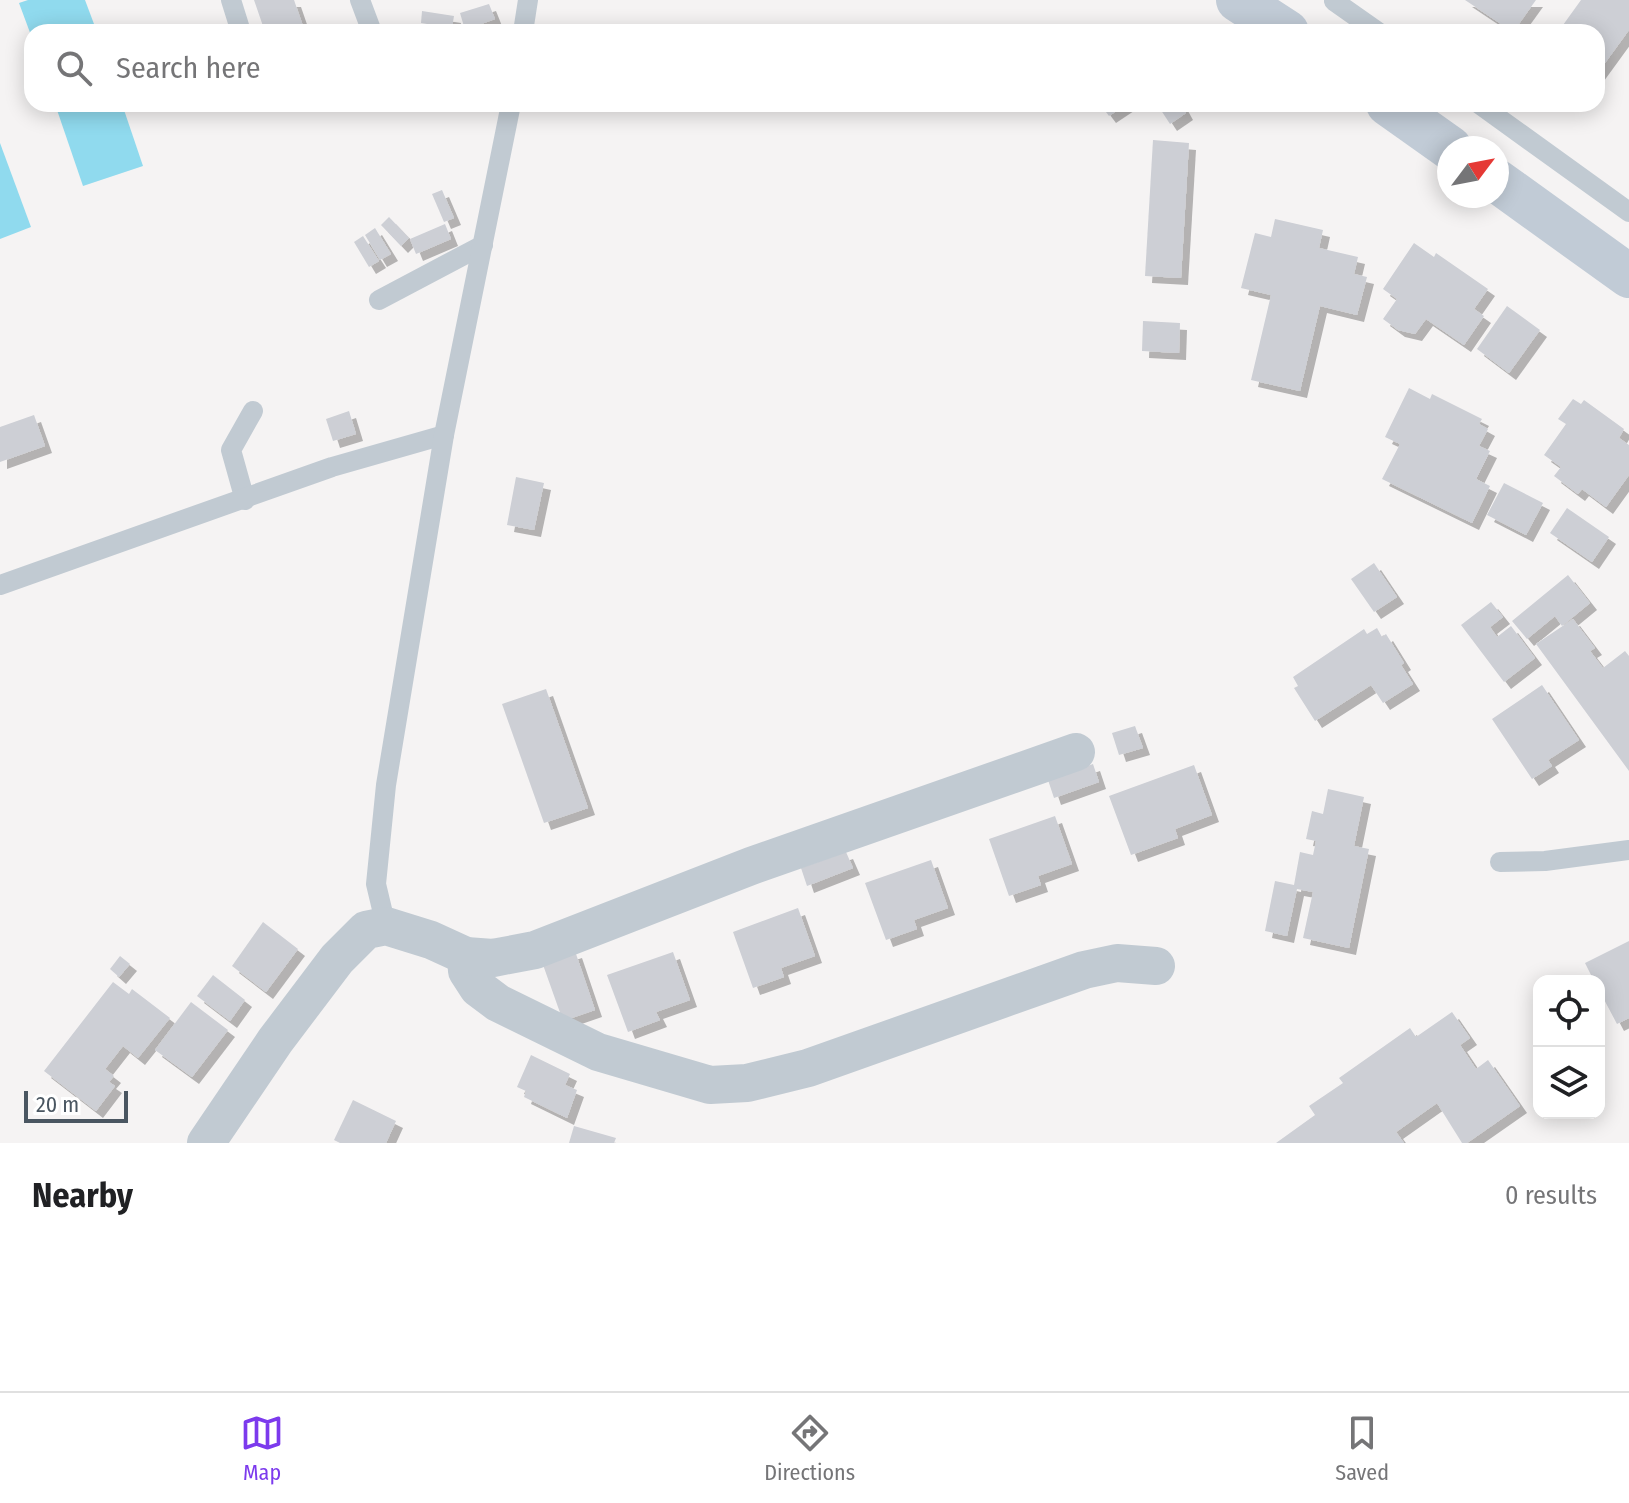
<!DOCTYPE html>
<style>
:root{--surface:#fff;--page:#f2f2f2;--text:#202124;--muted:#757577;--line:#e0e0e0;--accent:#7c3aed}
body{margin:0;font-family:"Fira Sans Condensed",sans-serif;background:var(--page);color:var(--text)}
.controls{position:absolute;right:24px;bottom:24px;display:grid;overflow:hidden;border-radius:16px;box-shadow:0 4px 20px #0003}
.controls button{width:72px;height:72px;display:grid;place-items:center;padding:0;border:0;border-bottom:2px solid var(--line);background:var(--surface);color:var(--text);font:40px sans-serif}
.compass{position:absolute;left:1437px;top:136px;width:72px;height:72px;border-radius:50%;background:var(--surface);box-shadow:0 4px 20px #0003;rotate:58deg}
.scale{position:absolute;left:24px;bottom:20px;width:104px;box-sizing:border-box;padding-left:8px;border:4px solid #4a5661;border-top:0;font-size:22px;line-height:28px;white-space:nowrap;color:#4a5661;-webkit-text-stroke:6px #fff;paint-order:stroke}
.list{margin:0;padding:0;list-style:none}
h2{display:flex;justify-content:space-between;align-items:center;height:104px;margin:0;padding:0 32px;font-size:34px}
h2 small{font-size:26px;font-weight:400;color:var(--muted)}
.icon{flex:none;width:44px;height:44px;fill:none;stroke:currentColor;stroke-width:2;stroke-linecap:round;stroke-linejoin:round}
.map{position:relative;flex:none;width:1629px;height:1143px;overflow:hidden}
.search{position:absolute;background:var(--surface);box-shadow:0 4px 20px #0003;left:24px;right:24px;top:24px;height:88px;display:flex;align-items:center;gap:20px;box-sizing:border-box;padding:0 28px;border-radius:24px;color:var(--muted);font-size:30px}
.sheet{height:248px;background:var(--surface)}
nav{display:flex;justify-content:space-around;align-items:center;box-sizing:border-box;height:112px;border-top:2px solid var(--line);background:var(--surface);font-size:22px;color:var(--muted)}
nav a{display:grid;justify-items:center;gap:4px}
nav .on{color:var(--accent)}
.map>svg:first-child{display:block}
.water{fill:#90daee}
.building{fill:#cdcfd5;filter:url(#shadow)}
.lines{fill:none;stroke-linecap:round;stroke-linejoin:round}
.service{stroke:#c1cad2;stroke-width:20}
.minor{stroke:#c1cad2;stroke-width:38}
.secondary{stroke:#c1cbd6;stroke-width:44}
</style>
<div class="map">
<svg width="1629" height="1143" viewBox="0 0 1629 1143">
<defs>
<filter id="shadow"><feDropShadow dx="7" dy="7" stdDeviation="0" flood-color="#0004"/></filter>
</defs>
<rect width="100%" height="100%" fill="#f5f3f3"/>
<!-- water -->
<g class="water">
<polygon points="28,0 85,0 97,32 32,32 32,38 19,3"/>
<polygon points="66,104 122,104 143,166 83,186 56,107"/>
<polygon points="0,143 31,227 0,239"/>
</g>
<!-- building -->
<g class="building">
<polygon points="254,0 294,0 305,32 265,32"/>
<polygon points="1465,0 1536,0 1513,32"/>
<polygon points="1581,0 1629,0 1629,30 1597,74 1597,32 1558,32"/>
<polygon points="489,4 495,19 465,30 460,13"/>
<polygon points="422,11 454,16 452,28 421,23"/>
<polygon points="1100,104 1127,104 1109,116"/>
<polygon points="1157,104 1181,104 1186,113 1170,124"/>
<polygon points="1153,140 1189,143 1181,278 1145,276"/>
<polygon points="442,190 454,218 444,222 432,194"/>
<polygon points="389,217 409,238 401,246 381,225"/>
<polygon points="1275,219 1323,230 1319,248 1358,257 1354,274 1367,277 1357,315 1320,306 1300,391 1251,380 1271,295 1241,288 1255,233 1271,237"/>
<polygon points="445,224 451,239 416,254 410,239"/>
<polygon points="375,228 391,254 380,260 365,235"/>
<polygon points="363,236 379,261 369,267 354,242"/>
<polygon points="1414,243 1434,257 1436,253 1488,289 1474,309 1484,316 1464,345 1426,319 1415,334 1398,330 1383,319 1397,299 1383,289"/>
<polygon points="1507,306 1540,330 1509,373 1477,349"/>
<polygon points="1143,321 1180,323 1179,353 1142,351"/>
<polygon points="1409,388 1430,399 1432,394 1482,419 1479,424 1488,429 1479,446 1490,451 1476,479 1490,486 1472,523 1382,479 1400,444 1385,437"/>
<polygon points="1573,399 1581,404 1584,400 1624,429 1619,438 1629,445 1629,475 1606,507 1582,489 1578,494 1554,476 1561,467 1544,455 1566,424 1558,419"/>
<polygon points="349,411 356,434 333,441 326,419"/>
<polygon points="34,415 45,446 0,462 0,427"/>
<polygon points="516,477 544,483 534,530 507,525"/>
<polygon points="1504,483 1543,503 1526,535 1487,515"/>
<polygon points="1567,508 1609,537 1592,562 1550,533"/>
<polygon points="1374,563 1397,597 1374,612 1351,579"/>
<polygon points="1568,575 1590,603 1562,626 1555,616 1527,639 1512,621"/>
<polygon points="1491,602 1503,617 1490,627 1497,637 1511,626 1535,658 1504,682 1461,625"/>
<polygon points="1573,619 1595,648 1590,651 1603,668 1625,651 1629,656 1629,771 1536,644"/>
<polygon points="1377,628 1382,637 1386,634 1404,663 1401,665 1413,684 1383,703 1371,685 1315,721 1294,688 1298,686 1293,677 1364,629 1367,634"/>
<polygon points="1542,685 1579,740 1548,760 1552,766 1532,779 1492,719"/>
<polygon points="546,689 588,808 544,823 502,704"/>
<polygon points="1135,726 1143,748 1119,755 1112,733"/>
<polygon points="1093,764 1099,782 1054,798 1048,780"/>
<polygon points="1194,765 1212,815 1175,829 1178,838 1131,855 1109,796"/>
<polygon points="1328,789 1364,797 1354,846 1369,849 1349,948 1303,938 1313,892 1297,889 1287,936 1265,931 1275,881 1294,885 1300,852 1313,855 1316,841 1306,839 1312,811 1323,814"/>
<polygon points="1055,816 1072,864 1038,876 1041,885 1009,896 989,839"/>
<polygon points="846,852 853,868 807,886 801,868"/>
<polygon points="931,860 948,908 914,920 917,929 886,940 865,883"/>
<polygon points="798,908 815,956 781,968 784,977 753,988 733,932"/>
<polygon points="263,922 298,949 266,992 232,966"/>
<polygon points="1629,941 1629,1018 1617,1024 1599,990 1599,981 1594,981 1585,963"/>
<polygon points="575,951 595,1010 563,1021 542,962"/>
<polygon points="673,952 690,1000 656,1012 660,1020 628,1032 607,975"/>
<polygon points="120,956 130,964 119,977 110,969"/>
<polygon points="213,975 245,1000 230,1021 197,996"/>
<polygon points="113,982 129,994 132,989 170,1018 138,1058 123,1046 105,1069 114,1076 109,1082 115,1086 96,1111 44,1071"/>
<polygon points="191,1002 228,1030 192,1077 155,1050"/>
<polygon points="1452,1012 1470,1038 1460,1045 1476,1069 1488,1060 1520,1106 1467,1143 1462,1143 1437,1103 1396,1132 1404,1143 1276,1143 1315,1115 1309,1106 1343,1083 1339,1078 1410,1028 1416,1037"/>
<polygon points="531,1055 570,1074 565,1085 577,1090 567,1118 524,1097 526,1091 517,1087"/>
<polygon points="353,1100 396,1121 386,1143 340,1143 334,1140"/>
<polygon points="574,1126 616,1138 614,1143 569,1143"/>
</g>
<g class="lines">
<!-- service -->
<g class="service">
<polyline points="231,0 241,32"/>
<polyline points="360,0 372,32"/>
<polyline points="1334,1 1378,32"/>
<polyline points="523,32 528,0"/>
<polyline points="1479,104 1629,212"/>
<polyline points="379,300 483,245"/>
<polyline points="245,500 231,450 253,411"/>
<polyline points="0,585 332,467 444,435"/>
<polyline points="1500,862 1545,861 1629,850"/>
<polyline points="386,926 376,884 386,785 444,435 511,104"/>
</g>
<!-- minor -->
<g class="minor">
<polyline points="466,956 467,971 478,988 498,1003 598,1052 710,1085 747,1083 808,1068 1084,970 1117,963 1156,966"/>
<polyline points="206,1143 275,1041 337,959 366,930 386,926 431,940 466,956 493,958 535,950 751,866 1076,752"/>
</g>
<!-- secondary -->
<g class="secondary">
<polyline points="1238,0 1287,32"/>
<polyline points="1388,104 1450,148"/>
<polyline points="1497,181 1629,276"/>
</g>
</g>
</svg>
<div class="controls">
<button><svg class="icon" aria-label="locate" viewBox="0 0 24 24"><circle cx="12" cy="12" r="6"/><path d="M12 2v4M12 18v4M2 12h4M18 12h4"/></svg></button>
<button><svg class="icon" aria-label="layers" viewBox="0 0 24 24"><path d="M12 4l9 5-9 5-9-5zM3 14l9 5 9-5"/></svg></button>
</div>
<svg class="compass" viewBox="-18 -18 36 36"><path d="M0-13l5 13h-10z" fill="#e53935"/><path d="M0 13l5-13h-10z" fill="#757577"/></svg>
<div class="scale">20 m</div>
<div class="search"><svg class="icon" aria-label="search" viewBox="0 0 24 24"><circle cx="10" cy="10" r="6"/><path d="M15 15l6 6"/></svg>Search here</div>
</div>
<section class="sheet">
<h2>Nearby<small>0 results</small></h2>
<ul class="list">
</ul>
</section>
<nav>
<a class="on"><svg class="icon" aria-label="map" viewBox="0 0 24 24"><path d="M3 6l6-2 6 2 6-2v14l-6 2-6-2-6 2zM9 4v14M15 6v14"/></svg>Map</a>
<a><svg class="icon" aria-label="directions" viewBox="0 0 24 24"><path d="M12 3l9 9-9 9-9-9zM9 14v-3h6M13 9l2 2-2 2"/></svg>Directions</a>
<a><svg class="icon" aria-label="saved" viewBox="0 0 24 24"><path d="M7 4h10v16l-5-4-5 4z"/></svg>Saved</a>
</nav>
